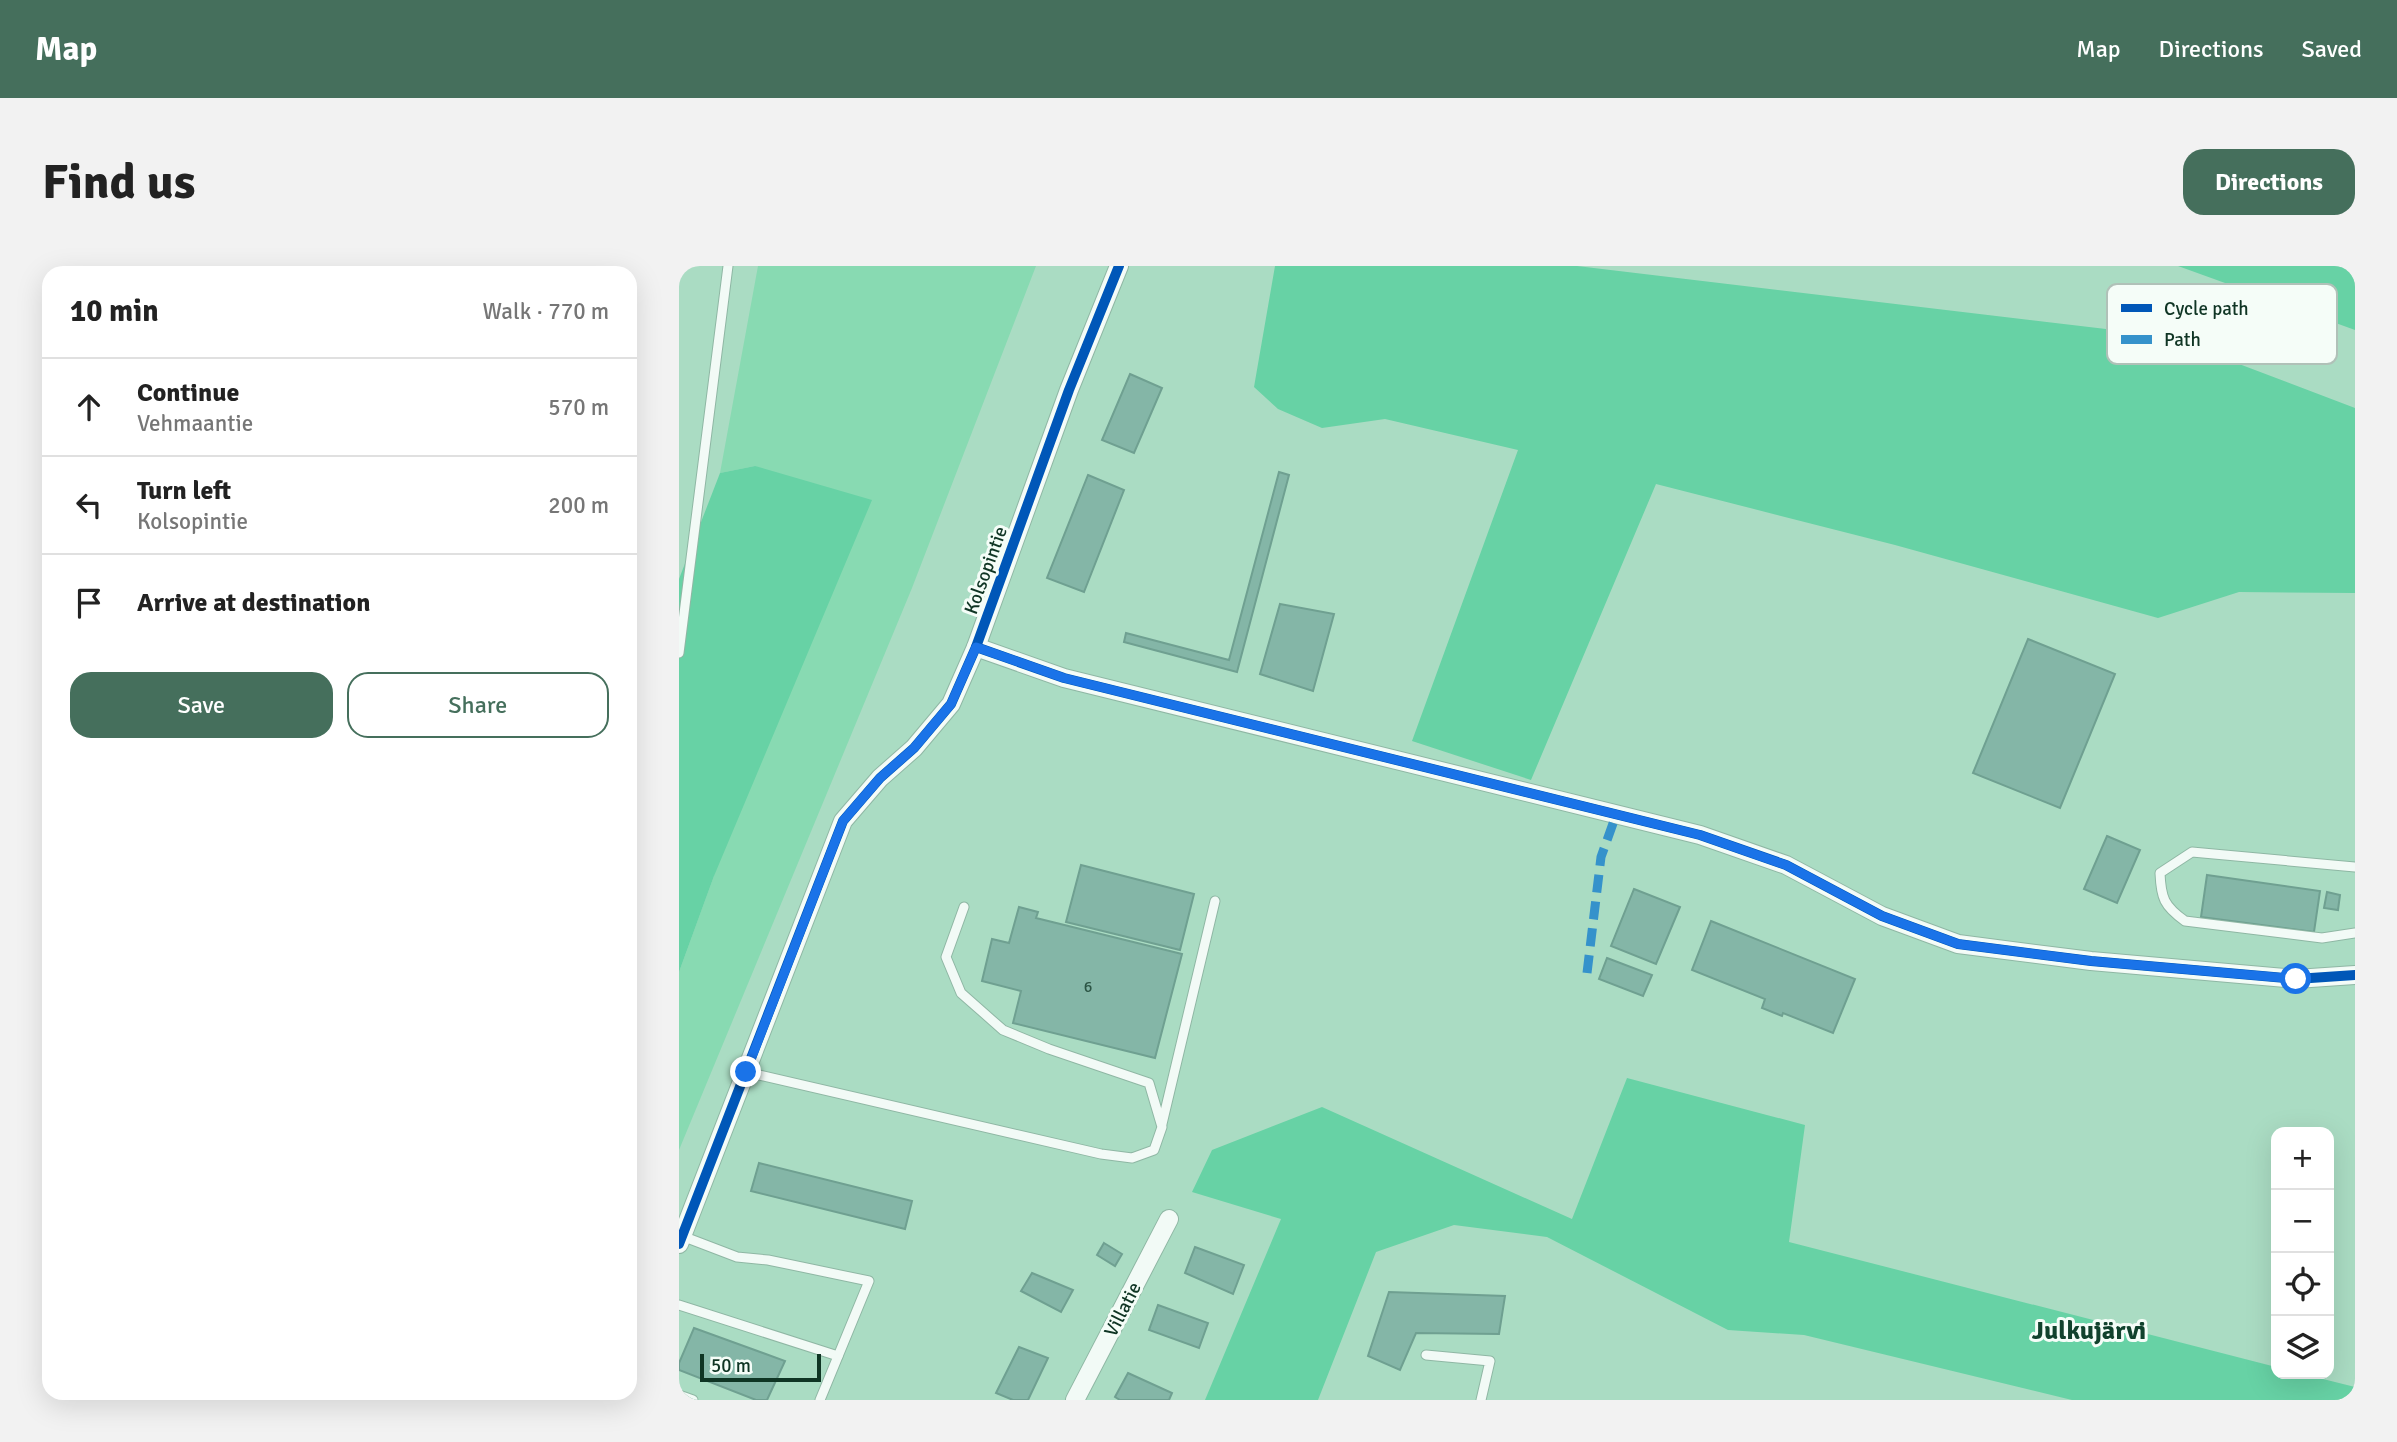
<!DOCTYPE html>
<meta charset="utf-8">
<style>
:root{--surface:#fff;--page:#f2f2f2;--text:#222;--muted:#767676;--line:#e0e0e0;--accent:#456f5c}
body{margin:0;font-family:Signika,sans-serif;background:var(--page);color:var(--text)}
.controls{position:absolute;right:21px;bottom:21px;display:grid;overflow:hidden;border-radius:14px;box-shadow:0 7px 28px #0002}
.controls button{width:63px;height:63px;display:grid;place-items:center;padding:0;border:0;border-bottom:2px solid var(--line);background:var(--surface);color:var(--text);font:35px sans-serif}
.scale{position:absolute;left:21px;bottom:18px;width:121px;box-sizing:border-box;padding-left:7px;border:4px solid #0f3524;border-top:0;font-size:19px;line-height:24px;white-space:nowrap;color:#0f3524;-webkit-text-stroke:5px #f5fdf8;paint-order:stroke}
.stop{position:absolute;width:21px;height:21px;margin:-16px;border:5px solid #1a73e8;border-radius:50%;background:#fff}
.stop.end{background:#1a73e8;border-color:#fff;box-shadow:0 2px 7px #0008}
.list{margin:0;padding:0;list-style:none}
h2{display:flex;justify-content:space-between;align-items:center;height:91px;margin:0;padding:0 28px;font-size:30px}
h2 small{font-size:23px;font-weight:400;color:var(--muted)}
.list li{display:grid;grid-template-columns:46px 1fr auto;gap:21px;align-items:center;box-sizing:border-box;height:98px;padding:0 28px;border-top:2px solid var(--line)}
.list b{display:block;font-size:26px;white-space:nowrap}
.list p{margin:0;font-size:23px;white-space:nowrap;color:var(--muted)}
.list em{font-size:23px;font-style:normal;color:var(--muted)}
.actions{display:flex;gap:14px;padding:21px 28px}
.actions a{flex:1;padding:16px 0;border:2px solid var(--accent);border-radius:21px;text-align:center;font-size:24px;color:var(--accent)}
.actions .main{background:var(--accent);color:#fff}
.icon{flex:none;width:38px;height:38px;fill:none;stroke:currentColor;stroke-width:2;stroke-linecap:round;stroke-linejoin:round}
.map{position:relative;flex:none;width:1676px;height:1134px;overflow:hidden;border-radius:21px}
header{display:flex;align-items:center;gap:42px;box-sizing:border-box;height:98px;padding:0 35px;background:var(--accent);color:#fff}
header strong{font-size:33px}
nav{display:flex;gap:38px;margin-inline-start:auto;font-size:24px}
.intro{display:flex;align-items:center;justify-content:space-between;box-sizing:border-box;height:168px;padding:0 42px}
h1{margin:0;font-size:49px}
.button{padding:18px 32px;border-radius:21px;background:var(--accent);color:#fff;font-size:24px;font-weight:700}
main{display:flex;gap:42px;padding:0 42px}
aside{flex:1;background:var(--surface);border-radius:21px;box-shadow:0 7px 28px #0002}
.map>svg:first-child{display:block}
.green{fill:#88dab2}
.forest{fill:#67d2a5}
.building{fill:#84b6a7;stroke:#6fa091;stroke-width:2}
.lines{fill:none;stroke-linecap:round;stroke-linejoin:round}
.lane-casing{stroke:#8fb7a4;stroke-width:11}
.street-casing{stroke:#8fb7a4;stroke-width:20}
.lane{stroke:#f2faf6;stroke-width:9}
.street{stroke:#f2faf6;stroke-width:18}
.quiet{stroke:#3592cb;stroke-width:9;stroke-dasharray:18 9;stroke-linecap:butt}
.cycleway-casing{stroke:#f5fdf8;stroke-width:15}
.cycleway{stroke:#0057b8;stroke-width:10}
.route{stroke:#1a73e8;stroke-width:9}
.labels{text-anchor:middle;stroke-width:6;stroke-linejoin:round;paint-order:stroke}
.number-label{font-size:16px;fill:#2c5545}
.street-label{font-size:19px;fill:#0f3524;stroke:#f5fdf8}
.district-label{font-size:26px;font-weight:bold;fill:#11422d;stroke:#f5fdf8}
.key{fill:#f5fdf8;stroke:#b0c1b8;stroke-width:2}
.key-label{font-size:19px;fill:#0f3524}
</style>
<header>
<strong>Map</strong>
<nav><a>Map</a><a>Directions</a><a>Saved</a></nav>
</header>
<div class="intro"><h1>Find us</h1><a class="button">Directions</a></div>
<main>
<aside>
<h2>10 min<small>Walk · 770 m</small></h2>
<ul class="list">
<li><svg class="icon" aria-label="ahead" viewBox="0 0 24 24"><path d="M12 20V5M6 11l6-6 6 6"/></svg><div><b>Continue</b><p>Vehmaantie</p></div><em>570 m</em></li>
<li><svg class="icon" aria-label="left" viewBox="0 0 24 24"><path d="M17 20v-9H6M10 6l-5 5 5 5"/></svg><div><b>Turn left</b><p>Kolsopintie</p></div><em>200 m</em></li>
<li><svg class="icon" aria-label="arrive" viewBox="0 0 24 24"><path d="M6 21V4h12l-3 4 3 4H6"/></svg><div><b>Arrive at destination</b></div></li>
</ul>
<div class="actions"><a class="main">Save</a><a>Share</a></div>
</aside>
<div class="map">
<svg width="1676" height="1134" viewBox="0 0 1676 1134">
<rect width="100%" height="100%" fill="#aadcc3"/>
<!-- green -->
<polygon class="green" points="79,0 357,0 233,322 0,884 0,706 35,610 76,200 41,207"/>
<!-- forest -->
<g class="forest">
<polygon points="596,0 898,0 1486,70 1676,142 1676,327 1560,326 1479,352 1216,279 977,218 852,514 733,475 839,184 706,153 643,162 599,143 575,121"/>
<polygon points="1499,0 1676,0 1676,64"/>
<polygon points="76,200 193,234 35,610 0,706 0,313 41,207"/>
<polygon points="948,812 1126,859 1110,976 1597,1101 1597,1108 1624,1108 1676,1121 1676,1134 1393,1134 1125,1069 1049,1064 868,971 775,959 697,986 639,1134 526,1134 602,953 513,926 533,884 643,841 893,953"/>
</g>
<!-- building -->
<g class="building">
<polygon points="451,108 483,122 455,187 423,174"/>
<polygon points="600,206 610,209 558,406 445,376 447,367 550,394"/>
<polygon points="409,209 445,224 405,326 368,312"/>
<polygon points="601,338 655,348 634,425 581,408"/>
<polygon points="1349,373 1436,408 1381,542 1294,507"/>
<polygon points="1428,570 1461,584 1438,637 1405,623"/>
<polygon points="402,599 515,628 501,684 387,656"/>
<polygon points="1528,609 1641,625 1635,666 1522,651"/>
<polygon points="955,623 1001,641 977,698 932,680"/>
<polygon points="1648,626 1661,629 1659,644 1645,642"/>
<polygon points="340,641 359,646 357,652 503,688 476,792 334,757 342,725 303,715 313,673 330,677"/>
<polygon points="1032,655 1176,713 1154,767 1104,747 1103,750 1083,742 1086,733 1013,704"/>
<polygon points="928,692 973,709 964,730 920,713"/>
<polygon points="80,897 233,935 226,963 72,925"/>
<polygon points="425,977 443,988 436,1000 418,989"/>
<polygon points="516,981 565,999 554,1028 506,1007"/>
<polygon points="353,1007 394,1024 382,1046 342,1025"/>
<polygon points="710,1026 826,1030 820,1068 737,1067 721,1104 689,1090"/>
<polygon points="479,1039 529,1057 520,1082 470,1064"/>
<polygon points="15,1062 106,1095 88,1134 77,1134 0,1104 0,1097"/>
<polygon points="340,1081 369,1092 349,1134 334,1134 317,1127"/>
<polygon points="449,1107 493,1127 490,1134 441,1134 436,1131"/>
</g>
<g class="lines">
<defs>
<g id="lane">
<polyline points="0,387 49,0"/>
<path d="M1676,601L1513,586L1481,607C1482,632 1485,640 1506,655L1643,672L1676,667"/>
<polyline points="67,806 422,888 453,892 475,884 483,861 470,817 370,783 324,764 282,727 267,691 285,641"/>
<polyline points="483,858 536,635"/>
<polyline points="3,970 58,991 89,994 190,1015 141,1134"/>
<polyline points="0,1039 159,1090"/>
<polyline points="747,1089 811,1095 802,1134"/>
<polyline points="0,1129 14,1134"/>
</g>
<g id="street">
<polyline points="297,381 385,412 1021,569 1107,599 1203,650 1279,678 1412,695 1617,713 1676,709"/>
<polyline points="0,978 164,555 201,512 235,482 272,438 297,381 390,124 440,0"/>
<polyline points="396,1134 490,953"/>
</g>
</defs>
<!-- lane casing -->
<use href="#lane" class="lane-casing"/>
<!-- street casing -->
<use href="#street" class="street-casing"/>
<!-- lane -->
<use href="#lane" class="lane"/>
<!-- street -->
<use href="#street" class="street"/>
<!-- quiet -->
<polyline class="quiet" points="908,707 922,591 937,549"/>
<defs>
<g id="cycleway">
<polyline points="297,381 385,412 1021,569 1107,599 1203,650 1279,678 1412,695 1617,713 1676,709"/>
<polyline points="0,978 164,555 201,512 235,482 272,438 297,381 390,124 440,0"/>
</g>
</defs>
<!-- cycleway casing -->
<use href="#cycleway" class="cycleway-casing"/>
<!-- cycleway -->
<use href="#cycleway" class="cycleway"/>
</g>
<g class="lines">
<!-- route -->
<polyline class="route" points="67,806 164,555 201,512 235,482 272,438 297,381 385,412 1021,569 1107,599 1203,650 1279,678 1412,695 1617,713"/>
</g>
<g class="labels">
<!-- number labels -->
<g class="number-label">
<text x="409" y="726">6</text>
</g>
<!-- street labels -->
<g class="street-label">
<text transform="translate(306 304) rotate(-70)" y="7">Kolsopintie</text>
<text transform="translate(443 1043) rotate(-63)" y="7">Villatie</text>
</g>
<!-- district labels -->
<g class="district-label">
<text x="1410" y="1073">Julkujärvi</text>
</g>
</g>
<!-- legend -->
<rect x="1428" y="18" width="230" height="80" rx="10" class="key"/>
<rect x="1442" y="38" width="31" height="8" fill="#0057b8"/>
<rect x="1442" y="69" width="31" height="9" fill="#3592cb"/>
<g class="key-label">
<text x="1485" y="49">Cycle path</text>
<text x="1485" y="80">Path</text>
</g>
</svg>
<div class="controls">
<button>+</button>
<button>−</button>
<button><svg class="icon" aria-label="locate" viewBox="0 0 24 24"><circle cx="12" cy="12" r="6"/><path d="M12 2v4M12 18v4M2 12h4M18 12h4"/></svg></button>
<button><svg class="icon" aria-label="layers" viewBox="0 0 24 24"><path d="M12 4l9 5-9 5-9-5zM3 14l9 5 9-5"/></svg></button>
</div>
<div class="scale">50 m</div>
<div class="stop" style="left:1617px;top:713px"></div>
<div class="stop end" style="left:67px;top:806px"></div>
</div>
</main>
